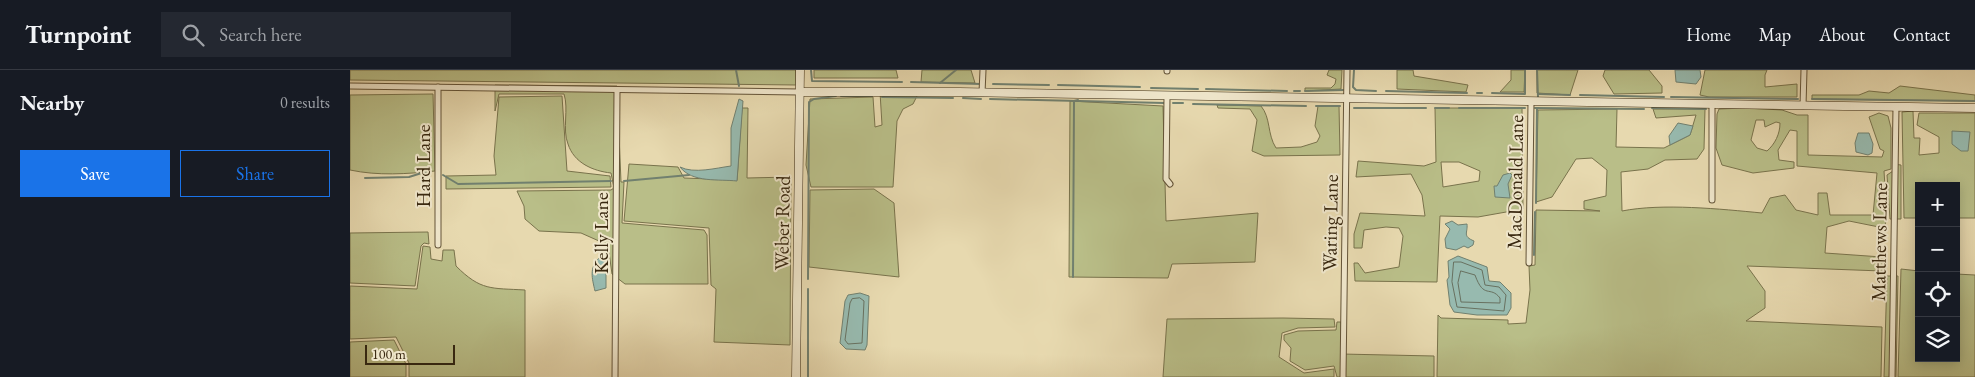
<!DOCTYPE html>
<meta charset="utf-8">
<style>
:root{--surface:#171b24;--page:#242831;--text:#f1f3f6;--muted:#9ea1a6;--line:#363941;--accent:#1a73e8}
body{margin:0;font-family:"EB Garamond",serif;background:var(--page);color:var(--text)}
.controls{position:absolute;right:15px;bottom:15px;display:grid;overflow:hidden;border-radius:0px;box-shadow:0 2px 12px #0003}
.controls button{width:45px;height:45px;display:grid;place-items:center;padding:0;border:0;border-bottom:1px solid var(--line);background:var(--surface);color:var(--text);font:25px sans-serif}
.scale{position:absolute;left:15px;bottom:12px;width:90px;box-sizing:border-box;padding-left:5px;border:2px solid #392810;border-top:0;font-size:14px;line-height:18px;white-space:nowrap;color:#392810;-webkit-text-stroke:4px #efe6cb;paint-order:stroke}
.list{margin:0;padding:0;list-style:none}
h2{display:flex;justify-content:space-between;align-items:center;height:65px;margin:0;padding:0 20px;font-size:21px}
h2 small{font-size:16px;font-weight:400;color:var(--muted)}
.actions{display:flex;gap:10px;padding:15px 20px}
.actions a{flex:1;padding:11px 0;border:1px solid var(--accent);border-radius:0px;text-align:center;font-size:18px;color:var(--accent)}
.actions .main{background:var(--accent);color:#fff}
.icon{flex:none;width:28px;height:28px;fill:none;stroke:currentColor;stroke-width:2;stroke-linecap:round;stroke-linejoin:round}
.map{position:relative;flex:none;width:1625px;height:307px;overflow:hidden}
header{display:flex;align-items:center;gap:30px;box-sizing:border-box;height:70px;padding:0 25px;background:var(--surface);border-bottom:1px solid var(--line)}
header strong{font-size:24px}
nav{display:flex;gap:28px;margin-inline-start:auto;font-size:18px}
.search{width:350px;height:45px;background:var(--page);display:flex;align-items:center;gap:12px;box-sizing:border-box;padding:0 18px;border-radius:0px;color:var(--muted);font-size:19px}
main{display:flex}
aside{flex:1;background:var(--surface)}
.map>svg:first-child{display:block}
.green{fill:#b9be88;stroke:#79734c;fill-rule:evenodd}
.water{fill:#97baaf;stroke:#71806f}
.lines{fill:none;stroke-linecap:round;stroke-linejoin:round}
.shore{stroke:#687160;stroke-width:1}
.stream{stroke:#71806f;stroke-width:2}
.street-casing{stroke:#645438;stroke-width:7}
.secondary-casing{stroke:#392810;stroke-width:9}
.street{stroke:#efe6cb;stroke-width:5}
.secondary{stroke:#efe6cb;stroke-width:8}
.labels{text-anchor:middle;stroke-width:4;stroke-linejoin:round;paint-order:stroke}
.street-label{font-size:20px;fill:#392810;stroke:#efe6cb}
</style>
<header>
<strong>Turnpoint</strong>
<div class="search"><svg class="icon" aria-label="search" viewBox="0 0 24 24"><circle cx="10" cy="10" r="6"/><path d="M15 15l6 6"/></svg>Search here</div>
<nav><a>Home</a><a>Map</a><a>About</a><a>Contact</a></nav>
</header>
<main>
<aside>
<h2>Nearby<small>0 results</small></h2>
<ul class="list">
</ul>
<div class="actions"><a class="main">Save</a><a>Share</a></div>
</aside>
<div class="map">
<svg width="1625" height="307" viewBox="0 0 1625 307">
<rect width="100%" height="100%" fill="#e7d9af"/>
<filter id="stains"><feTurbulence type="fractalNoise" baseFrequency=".004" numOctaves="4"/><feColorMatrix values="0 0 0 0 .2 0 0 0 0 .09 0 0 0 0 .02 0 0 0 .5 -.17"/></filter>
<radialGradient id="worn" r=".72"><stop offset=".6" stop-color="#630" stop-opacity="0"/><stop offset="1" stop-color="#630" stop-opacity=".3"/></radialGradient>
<!-- green -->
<g class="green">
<polygon points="0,0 446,0 446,15 0,10"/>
<polygon points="464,0 546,0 548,8 464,8"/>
<polygon points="572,0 621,0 625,13 571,12"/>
<polygon points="979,0 992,0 991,19 955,21 955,18 981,18 985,14 986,9 977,5"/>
<polygon points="1047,0 1063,0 1064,6 1118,15 1116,22 1047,19"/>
<polygon points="1161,0 1175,0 1174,22 1150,22 1161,10"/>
<polygon points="1187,0 1228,0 1220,25 1187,23"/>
<polygon points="1255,0 1299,0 1312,16 1312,23 1264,24 1253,6"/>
<polygon points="1355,0 1417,0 1415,5 1415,17 1447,14 1447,27 1359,27 1350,25"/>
<path d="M145,15L267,16L271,112H274L272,153L354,160L357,165L358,214H275L262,204L258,175L231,163L189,161L175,149L174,136L167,121L261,120L264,118L261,103C243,101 224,93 218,74C212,59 219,39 214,24H149L145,41Z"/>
<polygon points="1550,16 1625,25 1625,31 1462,29 1462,25 1509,25 1519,21 1539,23"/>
<polygon points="530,22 569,22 563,34 553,39 547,51 543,117 461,117 456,95 460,29 523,27 525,57 532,55"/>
<path d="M83,24L85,101C57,104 28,106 0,100V25Z"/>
<polygon points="212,26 217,101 260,106 261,117 96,119 96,106 146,105 144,86 149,27"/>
<polygon points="720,31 813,36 816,151 908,143 905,192 822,194 818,208 719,207"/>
<path d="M867,35L911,36C921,48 917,64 926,78L951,77L967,72L970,66L965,56L968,36H989L990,85L914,86L902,81L907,50L900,39L868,38Z"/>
<polygon points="392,38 398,38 397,108 441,107 440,275 364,272 366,219 361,215 359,158 274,151 279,94 328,97 334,108 387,110"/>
<path d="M1085,38H1172L1173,139L1128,147L1090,146L1087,212L1005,211L1004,193H1008L1015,203L1049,197L1053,166L1049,158L1036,157L1014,160L1012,178H1004V164L1010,143L1075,146L1072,125L1061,104L1006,107L1008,91L1074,96L1086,92ZM1091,92H1109L1130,101L1129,111L1093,117Z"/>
<path d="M1396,38L1432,40L1447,45H1458V85L1532,87L1534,81L1530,79L1519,47L1529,43L1538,46L1541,58V99L1534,101L1537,148L1534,158L1499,151L1477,157L1475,183L1532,187V201L1397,196L1415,221V238L1396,251L1532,257L1531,307H1087L1088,245L1091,248L1158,250V254L1176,253L1180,220L1179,196L1185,195L1186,140L1250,141L1234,139V131L1256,126L1257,100L1242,88L1226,89L1202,127L1186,132L1188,40L1267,39L1266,77L1314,78L1340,65L1346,45L1306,48L1303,39H1355L1354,79L1347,89L1315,90L1298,99L1271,102L1272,141C1312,133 1371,139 1412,143L1420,128L1435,125L1446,140L1468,145V123H1477L1480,145H1523L1527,103L1447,96V61L1440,60L1428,80L1429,90L1444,92V98L1403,103L1372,95L1366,78L1367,44L1369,39ZM1406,50H1414L1415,57L1426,52L1430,53C1430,64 1425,74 1417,81L1407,78L1401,70Z"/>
<polygon points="1563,41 1564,68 1570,68 1569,85 1589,83 1589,67 1567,55 1569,43 1625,43 1625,148 1606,148 1606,116 1569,116 1569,148 1554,148 1552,42"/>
<polygon points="1543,94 1551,95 1551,149 1540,149 1537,105 1543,101"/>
<polygon points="524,119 544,133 549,207 459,197 460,120"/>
<polygon points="78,162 79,174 74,173 71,176 65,216 0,213 0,163"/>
<path d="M73,176L80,177L81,189L92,191L93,180H104L106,196C131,221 141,218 175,220V307H59V293L46,267L0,269V216L67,219Z"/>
<polygon points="1551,199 1569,201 1569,288 1606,288 1606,204 1625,205 1625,307 1548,307"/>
<polygon points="1537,206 1548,206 1546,307 1534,307"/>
<polygon points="933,248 984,249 985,257 948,258 932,263 929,287 954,303 984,299 984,307 813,307 817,249"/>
<polygon points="987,252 991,252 991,284 1084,286 1084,307 987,307 984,296 955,300 940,291 941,278 934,270 934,265 948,261 986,260"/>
<polygon points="44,270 56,294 56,307 0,307 0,272"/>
</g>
<!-- water -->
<g class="water">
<polygon points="1325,0 1350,0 1351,7 1346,14 1326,12"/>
<path d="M389,29L393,31L387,111C369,109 342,113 330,97C344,104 366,98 381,96V58Z"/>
<polygon points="1328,53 1343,56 1340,65 1320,75 1319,66"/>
<polygon points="1602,61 1620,62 1618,81 1611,81 1602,74"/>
<polygon points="1508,63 1519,63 1523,74 1522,83 1518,85 1506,82 1505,73"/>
<polygon points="1160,103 1162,105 1158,114 1160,128 1145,127 1144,116 1147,116 1153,105"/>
<path d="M1102,151L1108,155L1117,154C1118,163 1112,166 1124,171L1123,175L1118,178L1114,176L1106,180L1096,178L1095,169L1100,159L1095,154Z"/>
<polygon points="1108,186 1137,197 1139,211 1150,212 1161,223 1161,238 1157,245 1127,245 1104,242 1100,235 1097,210 1099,207 1098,191"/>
<path d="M249,188L256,189V218L245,221C242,208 239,198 249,188Z"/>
<polygon points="510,223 519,226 517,275 515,280 496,279 490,273 495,231 498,225"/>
</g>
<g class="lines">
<!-- shore -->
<g class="shore">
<polygon points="1104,192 1111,192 1132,200 1135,215 1149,217 1156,225 1154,241 1107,237 1102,212"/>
<path d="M1111,201L1125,205C1134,230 1140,215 1150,228V233L1111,232L1108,213Z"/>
<polygon points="510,228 514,231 512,273 498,274 495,270 500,233 502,229"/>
</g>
<!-- stream -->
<g class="stream">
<polyline points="386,0 389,16"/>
<polyline points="461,0 462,11 552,12"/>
<polyline points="1004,0 1003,17 1006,20 1026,21"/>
<polyline points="1187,0 1188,27"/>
<polyline points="561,12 631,14"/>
<polyline points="590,13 606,0"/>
<polyline points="643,14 699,15"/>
<polyline points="708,15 790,17"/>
<polyline points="801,18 848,19"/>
<polyline points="856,19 937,21"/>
<polyline points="944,21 950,21"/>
<polyline points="957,21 955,21 994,20"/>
<polyline points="1036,21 1117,23"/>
<polyline points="1127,23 1132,23"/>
<polyline points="1142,23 1175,24 1175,0"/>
<polyline points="1188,24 1220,25"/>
<polyline points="1230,25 1314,27"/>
<polyline points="491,26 522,26"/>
<polyline points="532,27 603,28"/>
<polyline points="1321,27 1448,29"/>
<polyline points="613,28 631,29"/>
<polyline points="640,29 814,33"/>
<polyline points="1462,29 1625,31"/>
<polyline points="823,33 833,33"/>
<polyline points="843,34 956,36"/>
<polyline points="966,36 990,36"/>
<polyline points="1004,38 1076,38"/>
<polyline points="1085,38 1099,38"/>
<polyline points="1109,38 1175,38"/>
<polyline points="1185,38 1294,39"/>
<polyline points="1302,38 1356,39"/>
<polyline points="93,105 108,114 261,111"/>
<polyline points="15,108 59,107 78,101"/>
<polyline points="274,111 339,105"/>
<polyline points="1186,133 1187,38"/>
<polyline points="1184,185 1185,142"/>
<polyline points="723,207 724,31 728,30"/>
<polyline points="458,209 459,32 464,29 486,26"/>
<polyline points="458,307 458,219"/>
</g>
<defs>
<g id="street">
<polyline points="817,1 817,0"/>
<polyline points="0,16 450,22"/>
<polyline points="632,23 633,0"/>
<polyline points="817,27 816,109 820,114"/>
<polyline points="1362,35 1362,130"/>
<polyline points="1453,36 1454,0"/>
<polyline points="88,175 88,17"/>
<polyline points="1179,193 1181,32"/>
<polyline points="265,307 267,20"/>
<polyline points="993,307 997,0"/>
<polyline points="1542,307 1546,37"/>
</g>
<g id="secondary">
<polyline points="450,22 609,22 1625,38"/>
<polyline points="446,307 450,0"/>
</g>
</defs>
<!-- street casing -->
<use href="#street" class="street-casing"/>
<!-- secondary casing -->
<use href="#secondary" class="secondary-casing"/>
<!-- street -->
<use href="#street" class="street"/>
<!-- secondary -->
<use href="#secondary" class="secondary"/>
</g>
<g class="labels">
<!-- street labels -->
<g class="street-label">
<text transform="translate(73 96) rotate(-90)" y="7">Hard Lane</text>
<text transform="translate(1165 112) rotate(-89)" y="7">MacDonald Lane</text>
<text transform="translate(432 153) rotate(-89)" y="7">Weber Road</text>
<text transform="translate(980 153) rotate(-89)" y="7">Waring Lane</text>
<text transform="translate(251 163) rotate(-90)" y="7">Kelly Lane</text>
<text transform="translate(1529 172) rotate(-89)" y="7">Matthews Lane</text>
</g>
</g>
<rect width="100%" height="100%" filter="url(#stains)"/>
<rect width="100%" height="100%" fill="url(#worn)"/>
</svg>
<div class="controls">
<button>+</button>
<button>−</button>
<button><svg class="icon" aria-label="locate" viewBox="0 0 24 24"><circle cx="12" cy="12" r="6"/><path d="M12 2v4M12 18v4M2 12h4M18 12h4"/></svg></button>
<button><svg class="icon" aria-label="layers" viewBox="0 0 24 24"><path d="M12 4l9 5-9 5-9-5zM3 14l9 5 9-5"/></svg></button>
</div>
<div class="scale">100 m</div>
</div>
</main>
